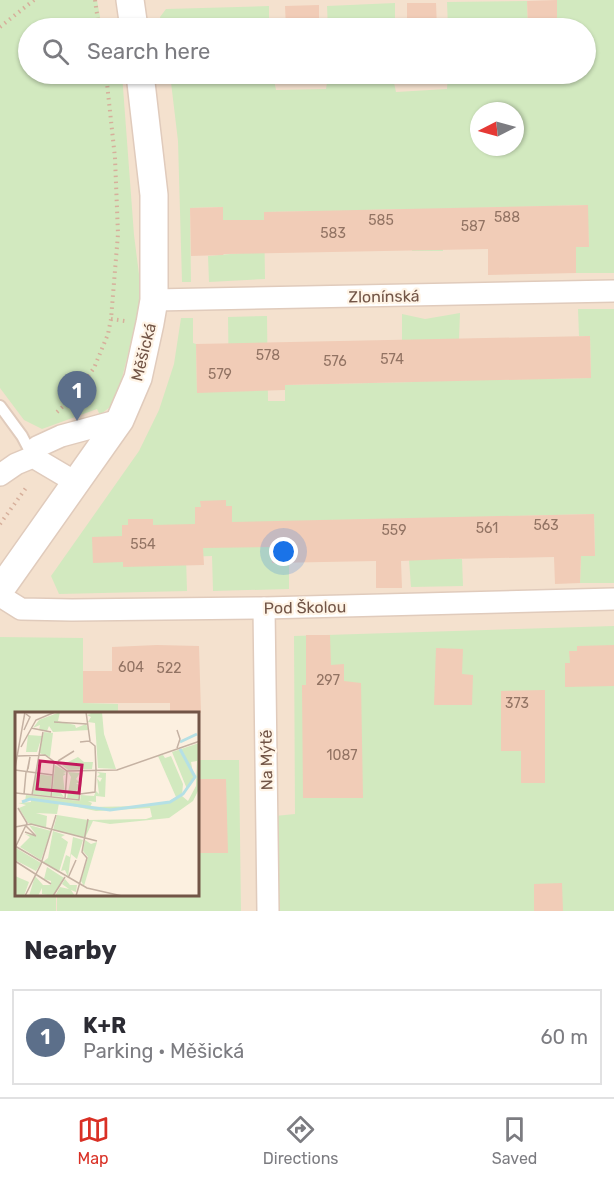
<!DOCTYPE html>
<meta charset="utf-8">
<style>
:root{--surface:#fff;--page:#f7f7f7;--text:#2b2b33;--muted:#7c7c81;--line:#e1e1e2;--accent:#d93025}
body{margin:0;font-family:Rubik,sans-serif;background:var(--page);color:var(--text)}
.compass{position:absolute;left:470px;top:102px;width:54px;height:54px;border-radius:50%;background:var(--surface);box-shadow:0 2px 4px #0004;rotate:264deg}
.you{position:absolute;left:284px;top:552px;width:21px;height:21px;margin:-15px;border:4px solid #fff;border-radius:50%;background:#1a73e8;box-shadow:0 0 0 9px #1a73e833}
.badge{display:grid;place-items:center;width:39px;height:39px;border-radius:50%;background:var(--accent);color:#fff;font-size:20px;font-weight:700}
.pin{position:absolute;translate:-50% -50px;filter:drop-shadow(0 2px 3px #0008)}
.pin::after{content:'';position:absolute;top:32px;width:21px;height:18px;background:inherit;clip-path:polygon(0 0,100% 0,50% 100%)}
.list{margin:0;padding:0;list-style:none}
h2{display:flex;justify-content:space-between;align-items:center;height:78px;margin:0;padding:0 24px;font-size:26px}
h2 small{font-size:20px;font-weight:400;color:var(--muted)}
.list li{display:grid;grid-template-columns:39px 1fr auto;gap:18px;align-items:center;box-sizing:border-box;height:96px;margin:0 12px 12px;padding:0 12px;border:2px solid var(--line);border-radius:0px}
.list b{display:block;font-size:22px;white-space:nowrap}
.list p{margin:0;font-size:20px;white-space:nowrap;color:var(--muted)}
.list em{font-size:20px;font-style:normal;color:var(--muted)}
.icon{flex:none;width:33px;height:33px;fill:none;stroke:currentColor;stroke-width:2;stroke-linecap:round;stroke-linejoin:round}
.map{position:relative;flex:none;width:614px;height:911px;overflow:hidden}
.search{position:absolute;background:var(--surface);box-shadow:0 2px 4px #0004;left:18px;right:18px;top:18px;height:66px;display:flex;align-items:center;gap:15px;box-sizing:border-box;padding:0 21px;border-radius:33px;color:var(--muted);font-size:22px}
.sheet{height:186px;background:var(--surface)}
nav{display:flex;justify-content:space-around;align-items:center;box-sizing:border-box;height:84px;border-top:2px solid var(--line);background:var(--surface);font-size:16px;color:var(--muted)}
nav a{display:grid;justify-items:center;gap:3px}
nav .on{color:var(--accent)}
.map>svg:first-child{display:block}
.residential{fill:#f4e1ce;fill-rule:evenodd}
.green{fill:#d2e9bf;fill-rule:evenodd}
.building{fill:#f1ccb7}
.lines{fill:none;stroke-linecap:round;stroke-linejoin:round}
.service-casing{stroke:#e0cbbc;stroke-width:14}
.minor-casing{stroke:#e0cbbc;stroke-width:24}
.tertiary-casing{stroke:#e0cbbc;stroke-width:30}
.path{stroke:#d6af9b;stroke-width:4;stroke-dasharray:1.5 4.5;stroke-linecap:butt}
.service{stroke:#fff;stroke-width:10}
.minor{stroke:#fff;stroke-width:21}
.tertiary{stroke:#fff;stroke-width:27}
.labels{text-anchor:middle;stroke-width:4.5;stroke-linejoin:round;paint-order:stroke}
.number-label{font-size:14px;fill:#927363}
.street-label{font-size:16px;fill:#725547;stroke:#fff4e6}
.inset-river{fill:none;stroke:#b5e0e5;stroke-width:3}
.inset-road{fill:none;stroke:#c5b2a3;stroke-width:1.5}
.view{fill:#c2185b;fill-opacity:0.15;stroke:#c2185b;stroke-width:3}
.inset-edge{fill:none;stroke:#725547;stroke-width:3}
</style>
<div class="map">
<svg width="614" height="911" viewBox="0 0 614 911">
<rect width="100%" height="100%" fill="#fcf0e0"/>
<!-- residential -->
<path class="residential" d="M0,0H614V911H0ZM28,28H586V74H28ZM479,111H515V147H479ZM16,713H198V894H16Z"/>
<!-- green -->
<g class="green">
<polygon points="0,0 97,0 102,28 28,28 28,74 122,74 134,235 142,298 116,402 100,415 97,409 42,429 24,420 0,388"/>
<path d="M557,0H614V273H576V247H589L587,205L441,209L443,251H412L410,209L365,210L323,214L322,211L264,212L265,279L209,282L208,256L242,253L223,220L222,207L190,208L191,282H182L178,141L170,74H261V80H274L276,90L326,89L327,83L340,82L339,74H384L385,79L393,78L396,92L447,89L448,74H518L519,76L586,74V28H561V23H557ZM479,111H515V147H479Z"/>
<polygon points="527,1 528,23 524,24 524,28 448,28 447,2"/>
<polygon points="395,3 395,27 381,28 338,28 337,27 328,28 327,6"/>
<polygon points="269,6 269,28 162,28 160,17 166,9"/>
<polygon points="578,309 614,309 614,583 580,583 581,556 595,556 594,514 448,518 449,559 462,559 463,586 411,587 409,560 271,522 272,563 289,563 289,589 213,591 212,556 186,557 187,591 59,594 51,576 139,451 159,410 174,364 181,318 193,318 193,343 196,344 197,392 229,391 228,317 267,316 268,401 285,401 285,385 414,382 402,340 402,314 425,319 460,313 459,339 488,380 591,378 590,336 579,336"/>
<polygon points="614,626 614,911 276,911 275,816 295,814 294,636"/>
<polygon points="0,637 83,638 83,703 118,704 118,713 16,713 16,894 56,895 56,911 0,911"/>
<polygon points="198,760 239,760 241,911 57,911 57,895 198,894"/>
</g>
<!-- building -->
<g class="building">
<polygon points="557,0 557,28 528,28 527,1"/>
<polygon points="407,3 436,3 437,28 407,28"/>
<polygon points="319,5 319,28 286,28 285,6"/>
<polygon points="588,205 589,247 576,247 576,273 488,275 488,249 224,254 223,255 191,256 190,208 223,207 223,220 264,220 264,212"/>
<polygon points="590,336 591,378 285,385 285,390 197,393 196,344"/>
<polygon points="226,500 226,506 232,506 232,522 594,514 595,556 581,556 580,583 555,584 554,557 449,559 401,561 402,588 376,588 376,561 272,563 271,547 203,548 204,565 123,567 123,562 93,563 92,537 122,536 122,525 128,525 128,519 153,519 153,525 195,524 195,507 201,507 200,501"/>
<polygon points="306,635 330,635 331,665 344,664 344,681 361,683 363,798 303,798 302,685 306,685"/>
<polygon points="157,645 199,646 201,713 170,713 170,703 83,703 83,671 112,671 112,647"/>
<polygon points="614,645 614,686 565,687 565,663 570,663 569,651 577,651 577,646"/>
<polygon points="436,648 463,649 462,674 473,675 472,705 434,705"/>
<polygon points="545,690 545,783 521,783 521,751 501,751 501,691"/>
<polygon points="198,779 226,779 228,853 198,853"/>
<polygon points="562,883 563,911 534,911 534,884"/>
</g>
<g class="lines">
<defs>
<polyline id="service" points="0,406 22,436 33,457"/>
<g id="minor">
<polyline points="154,300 614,291"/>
<polyline points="33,457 37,447 61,436 120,420"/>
<polyline points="0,475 16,464 33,457 77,483"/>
<polyline points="0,596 21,609 72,610 264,608 614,599"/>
<polyline points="264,608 268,911"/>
</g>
<g id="tertiary">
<polyline points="130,0 134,28"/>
<polyline points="0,590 120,420 138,378 150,323 154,300 154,195 140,74"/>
</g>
</defs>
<!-- service casing -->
<use href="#service" class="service-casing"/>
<!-- minor casing -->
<use href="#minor" class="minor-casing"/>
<!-- tertiary casing -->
<use href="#tertiary" class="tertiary-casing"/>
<!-- path -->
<g class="path">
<polyline points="95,0 99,28"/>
<polyline points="0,27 34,0"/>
<polyline points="111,319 125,321"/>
<polyline points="57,412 72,398 94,368 108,334 111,319 118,234 115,158 106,74"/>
<polyline points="0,524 26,488"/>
</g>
<!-- service -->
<use href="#service" class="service"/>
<!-- minor -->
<use href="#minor" class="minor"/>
<!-- tertiary -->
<use href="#tertiary" class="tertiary"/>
</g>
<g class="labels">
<!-- number labels -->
<g class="number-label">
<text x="507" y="222">588</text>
<text x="381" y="225">585</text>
<text x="473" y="231">587</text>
<text x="333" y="238">583</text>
<text x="268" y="360">578</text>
<text x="392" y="364">574</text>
<text x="335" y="366">576</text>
<text x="220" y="379">579</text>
<text x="546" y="530">563</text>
<text x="487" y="533">561</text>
<text x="394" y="535">559</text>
<text x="143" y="549">554</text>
<text x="131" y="672">604</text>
<text x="169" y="673">522</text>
<text x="328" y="685">297</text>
<text x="517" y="708">373</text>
<text x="342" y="760">1087</text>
</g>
<!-- street labels -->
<g class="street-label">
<text transform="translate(384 296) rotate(-1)" y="6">Zlonínská</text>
<text transform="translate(143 352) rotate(-76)" y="6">Měšická</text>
<text transform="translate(305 607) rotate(-1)" y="6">Pod Školou</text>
<text transform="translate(266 760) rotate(-91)" y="6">Na Mýtě</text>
</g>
</g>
<!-- overview -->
<g transform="translate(15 712)">
<rect width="184" height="184" fill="#fcf0e0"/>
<path d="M45,0L43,9L60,13L61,16L71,12L74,18L38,20L34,14L32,19L24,18L25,13L18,16L24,8ZM72,0H87L89,22L101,57L83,56L80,11L73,10L76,5L72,3L76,2ZM29,20L38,21L35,45L24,41ZM13,23L27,24L22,40H11ZM184,31V77L178,89L154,106L95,112L78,109L70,126L38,118L42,103L73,108L131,107L137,105L135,96L81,99L44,91L42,102L21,101L32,104L31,116L13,111L4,96L11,93L3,91L16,90V87L10,89L11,83L65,89L66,83L79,84L81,79L84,82L82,66L85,70L87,66L82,65L85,62L82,60L91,61L90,85L81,84V90L73,89L77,91L75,95L134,94L153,90L161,85L143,44L148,43L150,46L156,44L168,72L167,84L173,89L181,74L182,49L176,50L179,67L172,77L157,40ZM63,45L69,50H78L77,57L53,58L47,53ZM40,53L52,60L48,61L51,62L48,64L50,82L46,81L49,85L37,84ZM53,60L65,61L61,67L65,71H61L65,74L61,79H64V87L52,86L56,65ZM20,62L37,64L35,84L18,82ZM14,113L36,119L26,148L5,135L15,125L10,122L22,124ZM38,119L50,123L46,125L53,130L44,160L28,150L33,146ZM58,125L68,128L62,147L56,142L53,165L50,158L46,159L51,143L55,145ZM70,128L76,132L82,130L69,174L66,169L73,145L68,139ZM1,136L26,151L21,159L0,148ZM32,155L49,166L38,184L27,182V176L23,184H14L20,164L28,173H36V169L29,167ZM0,164L14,170L9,184L0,183ZM50,167L55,173H62L61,180L56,178L60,184H40L45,175L54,177L47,172Z" fill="#d2e9bf"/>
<path class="inset-river" d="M165,30L182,22M7,90L15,87L95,98L155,90L168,82L180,65L165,37"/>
<path class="inset-road" d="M71,0L75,29M39,10L72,12M16,16L36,20M9,18L15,5L11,2M162,18L165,27L162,36M6,35L21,8L40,0M3,44L30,43L52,59L102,58L185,29M43,49L59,39M0,56L10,0M0,58L38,63M12,60L15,45L13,57M1,81L64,88L67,59M9,82L11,60M65,82L80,80L81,58L80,34L74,29L65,30M17,83L28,20M36,85L39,51M50,87L52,59M0,115L16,112L82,129M10,120L21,124L11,114M0,134L72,176L107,184M0,136L12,111L3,96M0,149L36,172M53,166L61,148M10,184L26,152L41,103M38,184L50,165M61,184L72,146L67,140L73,107"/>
<path class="view" d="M25,49L67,53L64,81L22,77Z"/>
<rect width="184" height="184" class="inset-edge"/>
</g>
</svg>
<svg class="compass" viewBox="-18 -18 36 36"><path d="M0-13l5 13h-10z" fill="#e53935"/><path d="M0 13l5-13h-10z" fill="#7c7c81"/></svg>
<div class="you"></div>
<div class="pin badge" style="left:77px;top:421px;background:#5c6f8a">1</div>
<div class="search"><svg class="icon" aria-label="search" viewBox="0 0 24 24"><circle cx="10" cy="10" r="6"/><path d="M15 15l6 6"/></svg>Search here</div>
</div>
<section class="sheet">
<h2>Nearby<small></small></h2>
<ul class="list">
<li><span class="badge" style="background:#5c6f8a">1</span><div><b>K+R</b><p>Parking · Měšická</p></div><em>60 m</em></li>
</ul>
</section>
<nav>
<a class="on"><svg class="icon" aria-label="map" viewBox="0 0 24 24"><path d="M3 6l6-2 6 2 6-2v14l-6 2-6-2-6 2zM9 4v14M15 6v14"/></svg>Map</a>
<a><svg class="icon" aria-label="directions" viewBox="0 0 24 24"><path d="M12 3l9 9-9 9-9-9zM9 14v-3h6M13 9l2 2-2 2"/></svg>Directions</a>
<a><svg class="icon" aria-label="saved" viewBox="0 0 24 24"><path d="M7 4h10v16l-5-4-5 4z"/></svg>Saved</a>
</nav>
